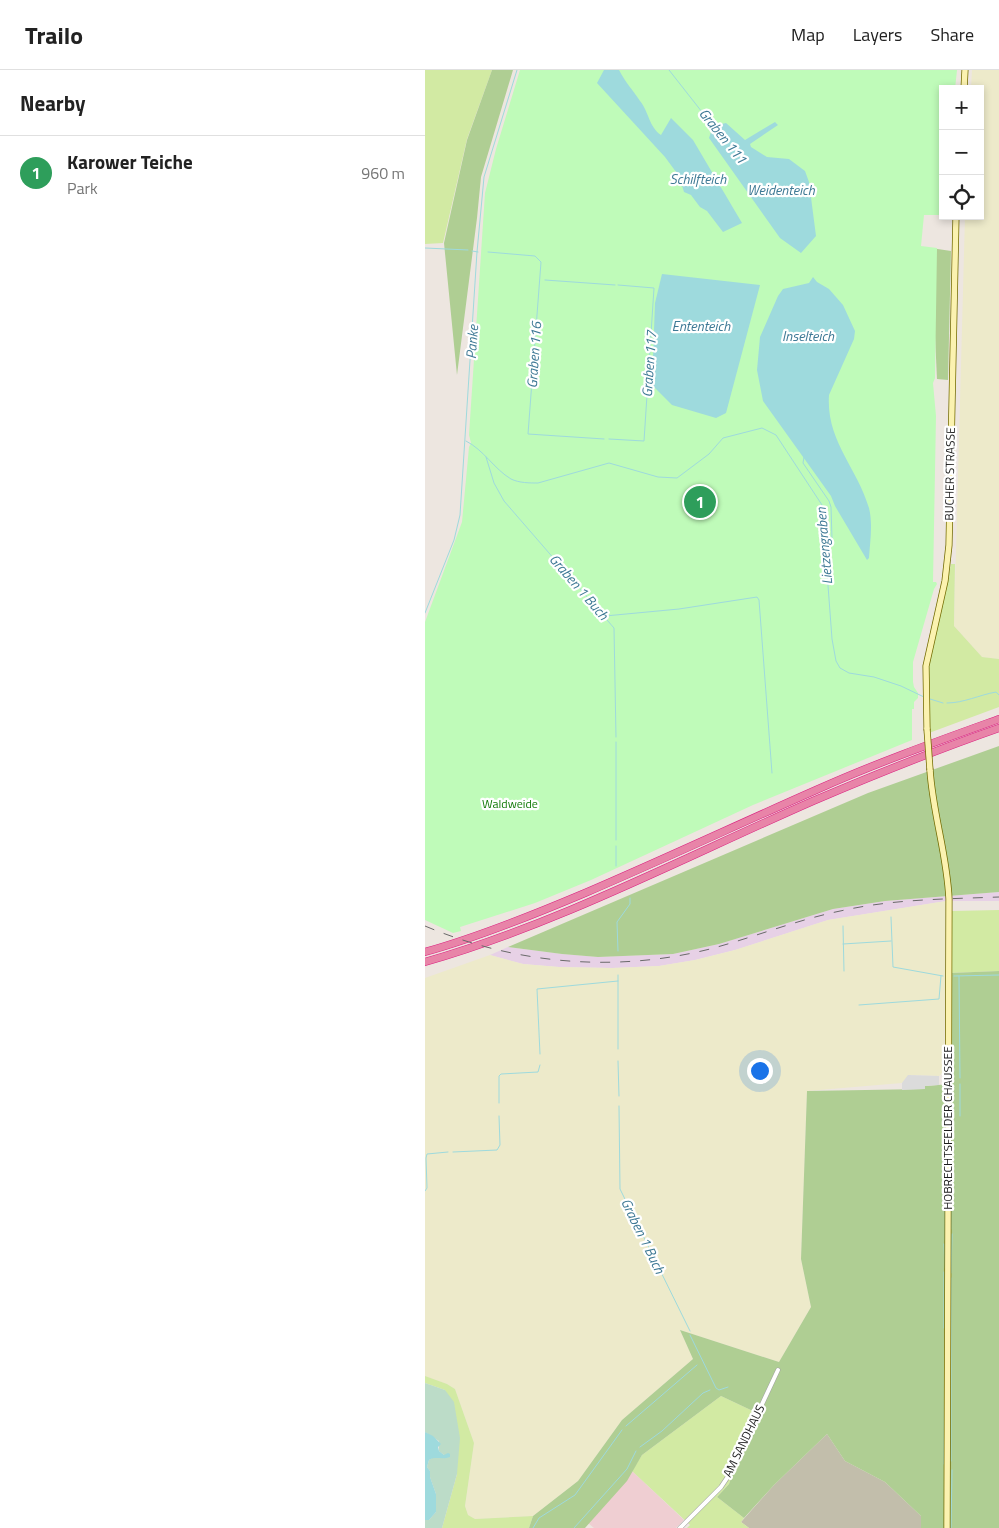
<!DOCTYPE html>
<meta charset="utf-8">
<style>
:root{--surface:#fff;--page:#f2f2f2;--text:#222;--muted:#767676;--line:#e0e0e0;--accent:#c60022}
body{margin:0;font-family:"Titillium Web",sans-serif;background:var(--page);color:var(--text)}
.controls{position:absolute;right:15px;top:15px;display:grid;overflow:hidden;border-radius:0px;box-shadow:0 2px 8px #0003}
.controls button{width:45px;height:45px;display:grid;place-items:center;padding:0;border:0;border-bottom:1px solid var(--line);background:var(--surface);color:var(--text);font:25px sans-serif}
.you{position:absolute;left:334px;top:1000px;width:18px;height:18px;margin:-12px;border:4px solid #fff;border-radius:50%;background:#1a73e8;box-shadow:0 0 0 8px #1a73e833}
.badge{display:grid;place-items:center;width:32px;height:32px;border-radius:50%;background:var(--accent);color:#fff;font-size:16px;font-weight:700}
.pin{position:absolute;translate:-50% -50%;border:2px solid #fff;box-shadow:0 1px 5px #0006}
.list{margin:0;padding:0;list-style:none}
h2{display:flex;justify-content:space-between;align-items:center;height:65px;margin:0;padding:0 20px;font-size:21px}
h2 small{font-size:16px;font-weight:400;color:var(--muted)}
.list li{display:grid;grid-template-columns:32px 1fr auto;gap:15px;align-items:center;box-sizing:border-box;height:75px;padding:0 20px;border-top:1px solid var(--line)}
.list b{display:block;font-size:19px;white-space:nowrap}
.list p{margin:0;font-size:16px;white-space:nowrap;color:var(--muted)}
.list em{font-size:16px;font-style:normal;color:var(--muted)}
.icon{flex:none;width:28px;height:28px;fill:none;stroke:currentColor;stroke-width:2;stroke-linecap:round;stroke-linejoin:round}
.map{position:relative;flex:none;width:574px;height:1458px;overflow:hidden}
header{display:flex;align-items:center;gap:30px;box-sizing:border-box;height:70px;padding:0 25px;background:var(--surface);border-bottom:1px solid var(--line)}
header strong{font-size:24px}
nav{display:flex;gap:28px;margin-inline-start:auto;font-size:18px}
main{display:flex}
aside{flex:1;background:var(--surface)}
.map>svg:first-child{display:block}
.commercial{fill:#efced2}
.industrial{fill:#e7d1e6}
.construction{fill:#c2beab}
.farmland{fill:#edeaca}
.grass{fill:#d2eaa3}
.forest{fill:#afce93}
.wetland{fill:#bcdcc8}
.park{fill:#bffbb9}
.parking{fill:#dbdbdb}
.water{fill:#9edadd}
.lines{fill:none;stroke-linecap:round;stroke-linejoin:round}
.stream{stroke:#9edadd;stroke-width:1}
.minor-casing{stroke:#a2a2a2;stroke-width:5}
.secondary-casing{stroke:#736b01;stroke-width:7}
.motorway-casing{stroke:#da1e7f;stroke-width:8}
.minor{stroke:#fff;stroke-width:4}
.secondary{stroke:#fbf2b0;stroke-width:5.5}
.motorway{stroke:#e884a8;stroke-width:7}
.rail{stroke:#696969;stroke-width:1;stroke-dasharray:10 10;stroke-linecap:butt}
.secondary-bridge-casing{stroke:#736b01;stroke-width:7;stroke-linecap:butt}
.secondary-bridge{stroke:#fbf2b0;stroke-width:5.5}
.labels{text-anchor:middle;stroke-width:4.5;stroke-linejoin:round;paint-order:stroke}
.street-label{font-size:12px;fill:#1b1b1b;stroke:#fff}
.park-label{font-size:12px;fill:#127a08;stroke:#fff}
.water-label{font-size:14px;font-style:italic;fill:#3e7995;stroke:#fff}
</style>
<header>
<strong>Trailo</strong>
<nav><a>Map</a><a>Layers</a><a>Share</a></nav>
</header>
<main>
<aside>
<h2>Nearby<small></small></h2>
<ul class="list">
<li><span class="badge" style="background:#2e9e5b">1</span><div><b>Karower Teiche</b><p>Park</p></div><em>960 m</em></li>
</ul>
</aside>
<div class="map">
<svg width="574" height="1458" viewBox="0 0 574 1458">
<rect width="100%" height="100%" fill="#ede6e0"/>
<!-- commercial -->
<polygon class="commercial" points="207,1401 259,1450 251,1458 169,1458 163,1453 201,1411"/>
<!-- industrial -->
<polygon class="industrial" points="574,822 574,831 521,831 403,850 310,880 270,890 234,896 187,898 134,897 98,894 65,885 83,877 137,884 173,887 248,884 294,874 408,839 460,831"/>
<!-- construction -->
<polygon class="construction" points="402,1364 420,1391 460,1412 496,1446 496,1458 324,1458 316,1452 349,1415"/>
<!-- farmland -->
<g class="farmland">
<polygon points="547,0 574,0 574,589 557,587 529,556 540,146 555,146 555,19 546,19"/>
<polygon points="521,831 519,1002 514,1006 484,1005 477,1013 382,1021 376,1189 386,1237 354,1292 255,1260 268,1289 197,1350 153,1411 108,1446 50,1449 43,1445 40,1436 49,1373 30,1319 22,1314 0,1306 0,908 65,885 98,894 134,897 187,898 234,896 270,890 310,880 403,850"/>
</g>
<!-- grass -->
<g class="grass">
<polygon points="0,0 67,0 42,69 18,173 0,174"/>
<polygon points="526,494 530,494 529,556 557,587 574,589 574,637 504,663 502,612 506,582"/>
<polygon points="574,840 574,901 525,903 527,841"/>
<polygon points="0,1306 22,1314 30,1319 49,1373 40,1436 43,1445 50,1449 108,1446 104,1458 17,1458 32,1404 20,1320 0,1313"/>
<polygon points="296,1326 330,1342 304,1414 292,1427 319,1448 316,1452 324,1458 262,1458 265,1455 207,1401 217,1385"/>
</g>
<!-- forest -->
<g class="forest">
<polygon points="67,0 88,0 56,107 52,148 32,305 19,173 42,70"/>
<polygon points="506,178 526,181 523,310 512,309"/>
<polygon points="574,676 574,822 460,831 408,839 294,874 248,884 173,887 137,884 83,877 443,723"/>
<polygon points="574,901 574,1458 496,1458 496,1446 460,1412 420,1391 402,1364 349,1415 319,1448 292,1427 304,1414 330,1342 296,1326 217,1385 202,1411 160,1458 104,1458 108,1446 153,1411 197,1350 268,1289 255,1260 354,1292 386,1237 376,1189 382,1021 499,1019 500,1016 526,1014 525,903"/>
</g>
<!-- wetland -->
<polygon class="wetland" points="0,1313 20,1320 29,1332 35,1368 32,1404 17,1458 0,1458 0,1450 4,1450 11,1442 11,1424 5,1407 5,1401 2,1397 4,1390 7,1388 21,1388 19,1385 14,1381 14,1371 0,1362"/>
<!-- park -->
<polygon class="park" points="95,0 532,0 530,19 518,19 518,145 499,145 496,176 512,178 510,308 508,313 511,346 508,512 511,512 512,514 509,519 488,592 488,612 489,617 493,623 493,628 489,632 489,639 487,639 487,670 328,735 166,810 110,833 35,857 36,861 28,863 0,850 0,552 37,452 44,377 46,373 44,365 60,123 71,79"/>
<!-- parking -->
<polygon class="parking" points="483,1005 514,1006 514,1015 500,1016 500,1019 477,1020 477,1013"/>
<!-- water -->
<g class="water">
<path d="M179,0H194C200,12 208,20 215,31C224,42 224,57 236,65L246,48L268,70L317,153L298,162L282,141L275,137L266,125L259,122L254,106L240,87L172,13Z"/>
<polygon points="350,52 353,55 325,74 326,77 342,87 364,89 380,101 384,112 391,166 376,183 355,168 284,68 288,56 301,53 320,70"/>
<polygon points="237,204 335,215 301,343 291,348 247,335 227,315 230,233"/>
<path d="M388,207L392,212L404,219L418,235L430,261L429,269L404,325C401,371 432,397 444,438C448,454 445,472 444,488L442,490L410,436L406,426L338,331L332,300L335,267L353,226L358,219L384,213Z"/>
<path d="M0,1362L8,1366L16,1374L13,1377L14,1381L19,1385L23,1383L25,1384V1387C18,1390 10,1386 4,1390L2,1397L5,1401V1407L11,1424V1442L4,1450H0Z"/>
</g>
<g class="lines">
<!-- stream -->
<g class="stream">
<polyline points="244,0 288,56"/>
<polyline points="0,178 43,180"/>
<polyline points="47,181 53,182"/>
<polyline points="63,182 110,186 116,192 103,364 179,369"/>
<polyline points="120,210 190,215"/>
<polyline points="184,369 219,371 229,218 193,215"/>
<path d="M41,371C59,380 69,399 86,409C94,413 105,413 113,413L184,393L233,407L252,408L284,384L298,368L337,358L351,365L397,435L407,569L411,591L415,598L424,603L449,607L476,616L499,627"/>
<polyline points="61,387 69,413 79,431 189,558 191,667"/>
<polyline points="379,387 378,393 404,431 406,437 407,469 404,472"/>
<polyline points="0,543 29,470 35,445 52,182 59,107 92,0"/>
<polyline points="180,546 254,539 332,527 334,530 347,703"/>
<polyline points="505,629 518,633"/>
<path d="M522,633C539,633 554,625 571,622L574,625"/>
<polyline points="191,672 191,770"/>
<polyline points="191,776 191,796"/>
<polyline points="466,847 468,897 518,906"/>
<polyline points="418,856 419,901"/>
<polyline points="418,874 466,871"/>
<polyline points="193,881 192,852 205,834 205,828"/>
<polyline points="193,905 193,979"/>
<polyline points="529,906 574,905"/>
<polyline points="534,906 535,1008"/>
<polyline points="434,935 514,929 516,906"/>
<polyline points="115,984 112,919 193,911"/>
<polyline points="193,991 194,1026"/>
<polyline points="74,1033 74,1006 76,1004 113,1002 115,995"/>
<polyline points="194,1036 195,1119 265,1261"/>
<polyline points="535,1046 535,1014"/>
<polyline points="28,1082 72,1080 75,1075 74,1046"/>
<polyline points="526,1109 526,1159"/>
<polyline points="0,1121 2,1118 1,1088 2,1084 23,1082"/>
<polyline points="520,1170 520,1049"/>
<polyline points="519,1174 520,1198"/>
<polyline points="519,1202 519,1258"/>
<polyline points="526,1203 527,1164"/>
<polyline points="265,1265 291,1318 294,1320 303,1317"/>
<polyline points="201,1356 272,1295"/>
<polyline points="215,1377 237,1361 278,1323 285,1320"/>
<polyline points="526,1391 526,1208"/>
<polyline points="519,1394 520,1264"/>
<polyline points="108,1458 114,1448 150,1425 197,1360"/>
<polyline points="149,1458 202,1399 211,1381"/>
<polyline points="526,1458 527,1400"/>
</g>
<defs>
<polyline id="minor" points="255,1458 296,1417 304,1405 353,1300"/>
<g id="secondary">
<polyline points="539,19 540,0"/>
<polyline points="502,659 501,596 520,511 524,475 531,146"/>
<path d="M505,700C508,745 522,784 524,829L522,1458"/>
</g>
<g id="motorway">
<path d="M0,882C54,867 108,845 160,823C237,790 314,754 391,720C451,693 513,671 574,649"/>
<path d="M0,892C135,853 260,787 388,731C449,705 511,680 574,658"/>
</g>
</defs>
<!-- minor casing -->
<use href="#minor" class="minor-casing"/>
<!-- secondary casing -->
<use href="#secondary" class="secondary-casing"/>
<!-- motorway casing -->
<use href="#motorway" class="motorway-casing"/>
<!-- minor -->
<use href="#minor" class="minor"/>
<!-- secondary -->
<use href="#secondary" class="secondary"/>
<!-- motorway -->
<use href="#motorway" class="motorway"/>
<!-- rail -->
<path class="rail" d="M0,856C90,894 190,903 285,879C330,867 374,849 420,840C470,829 523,829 574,827"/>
<defs>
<polyline id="secondary-bridge" points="502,659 505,700"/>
</defs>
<!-- secondary-bridge casing -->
<use href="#secondary-bridge" class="secondary-bridge-casing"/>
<!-- secondary-bridge -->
<use href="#secondary-bridge" class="secondary-bridge"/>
</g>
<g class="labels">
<!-- street labels -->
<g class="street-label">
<text transform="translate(525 404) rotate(-89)" y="4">BUCHER STRASSE</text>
<text transform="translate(523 1058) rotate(-90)" y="4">HOBRECHTSFELDER CHAUSSEE</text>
<text transform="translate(319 1371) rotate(-64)" y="4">AM SANDHAUS</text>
</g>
<!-- park labels -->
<g class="park-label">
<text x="85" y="738">Waldweide</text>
</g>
<!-- water labels -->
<g class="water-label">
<text transform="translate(298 66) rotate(51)" y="5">Graben 111</text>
<text x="273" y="114">Schilfteich</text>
<text x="356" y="125">Weidenteich</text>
<text x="276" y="261">Ententeich</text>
<text x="383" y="271">Inselteich</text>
<text transform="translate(47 272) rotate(-86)" y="5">Panke</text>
<text transform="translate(109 285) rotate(-86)" y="5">Graben 116</text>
<text transform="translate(224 294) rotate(-86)" y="5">Graben 117</text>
<text transform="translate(399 476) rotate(-95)" y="5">Lietzengraben</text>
<text transform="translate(154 517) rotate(49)" y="5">Graben 1 Buch</text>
<text transform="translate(218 1166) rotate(64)" y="5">Graben 1 Buch</text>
</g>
</g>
</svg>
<div class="controls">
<button>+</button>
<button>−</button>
<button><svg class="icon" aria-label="locate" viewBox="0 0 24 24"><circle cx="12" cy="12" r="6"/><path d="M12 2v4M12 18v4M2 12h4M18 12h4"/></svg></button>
</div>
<div class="you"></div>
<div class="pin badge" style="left:275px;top:432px;background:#2e9e5b">1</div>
</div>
</main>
